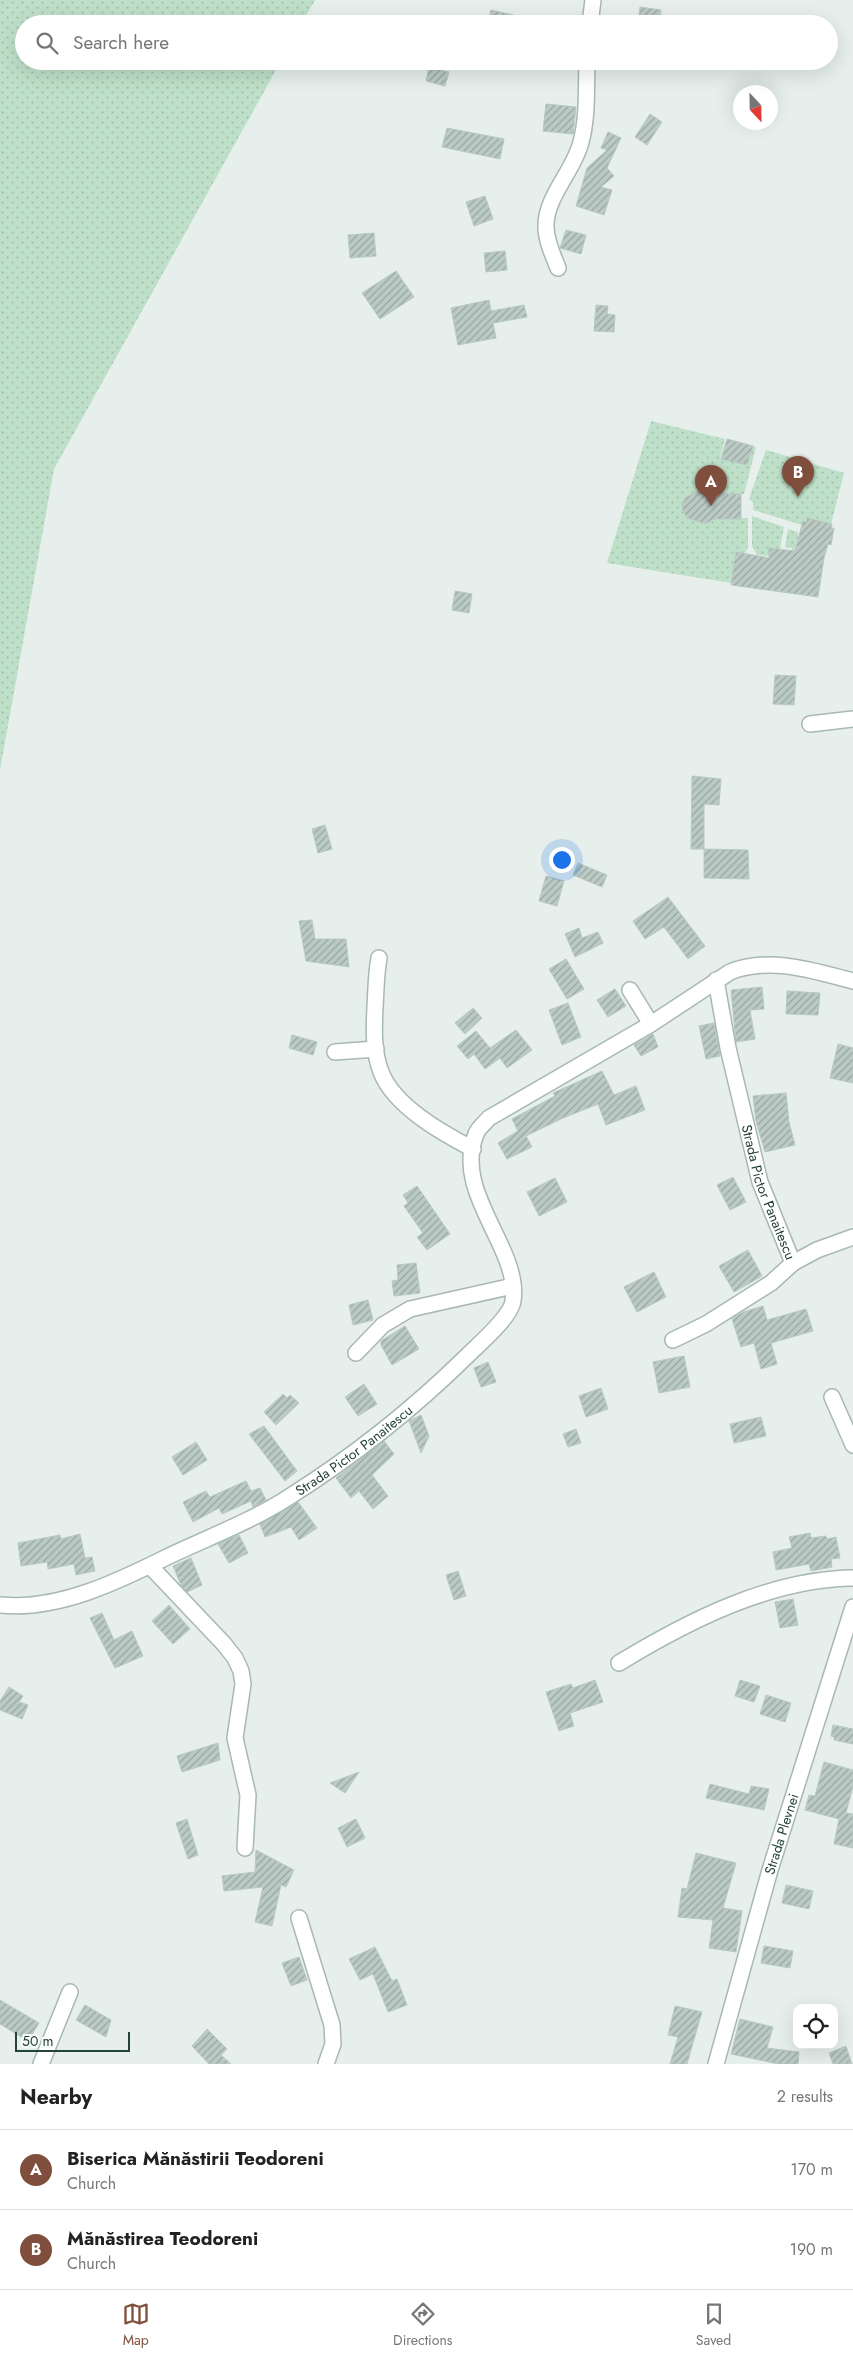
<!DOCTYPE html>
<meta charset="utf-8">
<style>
:root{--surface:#fff;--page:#f6f6f6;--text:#222;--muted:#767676;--line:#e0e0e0;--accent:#804e3d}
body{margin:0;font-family:Jost,sans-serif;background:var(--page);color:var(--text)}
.controls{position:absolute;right:15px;bottom:15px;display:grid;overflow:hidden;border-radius:10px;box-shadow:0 5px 20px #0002}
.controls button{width:45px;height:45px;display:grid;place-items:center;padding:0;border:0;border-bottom:1px solid var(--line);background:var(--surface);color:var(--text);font:25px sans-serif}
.compass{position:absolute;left:733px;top:85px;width:45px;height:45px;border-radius:50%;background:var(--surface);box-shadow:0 5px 20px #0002;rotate:158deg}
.scale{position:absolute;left:15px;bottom:12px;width:115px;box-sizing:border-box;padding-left:5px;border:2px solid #24423a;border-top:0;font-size:14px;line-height:18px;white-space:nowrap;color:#24423a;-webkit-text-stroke:4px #f7fbf9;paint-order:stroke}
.you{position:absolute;left:561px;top:859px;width:18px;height:18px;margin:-12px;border:4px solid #fff;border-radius:50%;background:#1a73e8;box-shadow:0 0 0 8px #1a73e833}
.badge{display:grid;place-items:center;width:32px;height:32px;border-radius:50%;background:var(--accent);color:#fff;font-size:16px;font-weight:700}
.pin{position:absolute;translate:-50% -41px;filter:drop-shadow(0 1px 2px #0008)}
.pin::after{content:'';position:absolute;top:26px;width:18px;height:15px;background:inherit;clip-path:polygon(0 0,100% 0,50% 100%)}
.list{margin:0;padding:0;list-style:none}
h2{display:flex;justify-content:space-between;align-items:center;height:65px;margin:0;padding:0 20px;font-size:21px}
h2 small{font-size:16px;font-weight:400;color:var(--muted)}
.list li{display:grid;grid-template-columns:32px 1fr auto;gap:15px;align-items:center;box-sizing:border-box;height:80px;padding:0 20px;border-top:1px solid var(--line)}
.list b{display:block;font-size:19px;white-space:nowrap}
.list p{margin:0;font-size:16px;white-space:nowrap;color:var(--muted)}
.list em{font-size:16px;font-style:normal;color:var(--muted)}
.icon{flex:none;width:28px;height:28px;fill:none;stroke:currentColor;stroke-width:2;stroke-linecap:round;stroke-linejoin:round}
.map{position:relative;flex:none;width:853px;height:2064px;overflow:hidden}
.search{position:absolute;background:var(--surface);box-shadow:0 5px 20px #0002;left:15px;right:15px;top:15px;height:55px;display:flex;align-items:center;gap:12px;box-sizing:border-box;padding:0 18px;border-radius:28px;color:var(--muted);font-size:19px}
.sheet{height:225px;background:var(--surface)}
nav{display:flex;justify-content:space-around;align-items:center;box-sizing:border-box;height:70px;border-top:1px solid var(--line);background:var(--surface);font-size:14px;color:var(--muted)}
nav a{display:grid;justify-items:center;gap:2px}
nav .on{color:var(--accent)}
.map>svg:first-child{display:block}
.grass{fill:url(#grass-dots)}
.building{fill:url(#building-hatch);stroke:#b8c9c2}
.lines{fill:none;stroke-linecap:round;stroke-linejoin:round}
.minor-casing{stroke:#a8b8b2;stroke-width:18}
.tertiary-casing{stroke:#a8b8b2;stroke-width:18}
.minor{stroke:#fff;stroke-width:15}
.tertiary{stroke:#fff;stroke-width:15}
.labels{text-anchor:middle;stroke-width:4.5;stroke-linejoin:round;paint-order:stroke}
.street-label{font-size:14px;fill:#24423a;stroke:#f7fbf9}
</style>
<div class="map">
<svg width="853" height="2064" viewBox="0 0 853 2064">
<defs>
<pattern id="grass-dots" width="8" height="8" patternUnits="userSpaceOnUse" patternTransform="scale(1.25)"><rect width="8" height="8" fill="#bfe0c8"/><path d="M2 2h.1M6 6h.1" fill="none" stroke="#a4c1ad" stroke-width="1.8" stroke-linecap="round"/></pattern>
<pattern id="building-hatch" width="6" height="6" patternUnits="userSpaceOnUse" patternTransform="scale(1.25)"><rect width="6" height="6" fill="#bbcac4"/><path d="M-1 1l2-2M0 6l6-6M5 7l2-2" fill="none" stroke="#98a6a0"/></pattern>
</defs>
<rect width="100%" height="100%" fill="#e6efeb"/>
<!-- grass -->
<g class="grass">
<polygon points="0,0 315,0 301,24 24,24 24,61 281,61 54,469 0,770"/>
<polygon points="651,421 725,439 720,458 747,465 752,446 756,447 744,494 713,494 708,491 701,490 686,497 682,504 685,515 705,524 713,519 748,518 748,547 745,553 736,552 731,583 607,563"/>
<polygon points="766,450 844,473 831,524 807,518 802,525 753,510 753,502 749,499"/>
<polygon points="752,516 784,527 780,549 770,548 769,556 757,555 752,547"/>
<polygon points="788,529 798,532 798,538 801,539 789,562 792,548 785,547"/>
</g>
<!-- building -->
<g class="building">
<polygon points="640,7 661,10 659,24 638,24"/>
<polygon points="491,10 531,19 531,24 488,24"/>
<polygon points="429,67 449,72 445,86 426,81"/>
<polygon points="546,104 576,107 573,134 543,131"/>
<polygon points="650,114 662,122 647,145 635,137"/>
<polygon points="447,128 504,139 500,159 442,147"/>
<polygon points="608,132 621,138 607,168 614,176 601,187 612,190 604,215 576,206 587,168 607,150 601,148"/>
<polygon points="485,196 493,219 474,226 466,202"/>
<polygon points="566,230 586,235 581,254 560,248"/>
<polygon points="374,233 376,256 350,258 348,235"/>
<polygon points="505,251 507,270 486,272 484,253"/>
<polygon points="396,271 414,297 380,319 362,293"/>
<polygon points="489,300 491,311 524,305 527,317 493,323 496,338 458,345 451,308"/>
<polygon points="596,305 608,306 607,314 615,315 614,332 594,331"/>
<polygon points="727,439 753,446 747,465 721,459"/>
<polygon points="701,490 708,490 714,494 741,494 741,519 714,519 705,524 688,518 683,512 682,504 686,497"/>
<polygon points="807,518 832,524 831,528 834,528 831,545 828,544 824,558 818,597 731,585 736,552 769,558 769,548 795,551 803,521 806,522"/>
<polygon points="455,591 472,594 469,613 452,610"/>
<polygon points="775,675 796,676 794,705 773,704"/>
<polygon points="692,776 721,779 719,805 704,804 704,849 691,849"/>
<polygon points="325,825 332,849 318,853 312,829"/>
<polygon points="704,849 748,850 749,879 704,878"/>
<polygon points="578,863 607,875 602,887 573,875"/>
<polygon points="546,876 564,881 557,906 539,901"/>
<polygon points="668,897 705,946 688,959 664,927 645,939 633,921"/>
<polygon points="312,920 315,939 346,939 349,967 306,961 299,921"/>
<polygon points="579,928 582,938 598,932 603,943 575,957 565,934"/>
<polygon points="566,959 584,989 567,999 549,969"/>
<polygon points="762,987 764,1009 750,1010 755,1039 736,1042 731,990"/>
<polygon points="615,989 626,1006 608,1017 597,1000"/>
<polygon points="787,991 820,993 818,1015 786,1014"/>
<polygon points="568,1003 581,1037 562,1045 549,1010"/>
<polygon points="473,1008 482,1018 465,1034 455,1023"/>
<polygon points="714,1023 720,1056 706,1059 699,1026"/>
<polygon points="516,1030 532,1050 507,1068 500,1058 485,1069 474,1054 468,1059 457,1046 476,1031 490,1048"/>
<polygon points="653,1034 658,1047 641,1056 634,1045"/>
<polygon points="292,1035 317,1042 313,1055 289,1048"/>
<polygon points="838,1044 853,1048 853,1083 830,1078"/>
<polygon points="602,1071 614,1095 636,1086 645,1110 606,1125 598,1104 563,1118 526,1136 532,1147 507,1159 498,1143 518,1131 512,1119 555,1096 553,1093"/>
<polygon points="786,1093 789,1122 795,1145 765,1152 756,1121 753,1096"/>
<polygon points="733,1177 746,1202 730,1210 717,1185"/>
<polygon points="555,1178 567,1202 539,1216 527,1192"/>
<polygon points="417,1186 450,1234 427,1250 417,1237 423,1233 404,1206 408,1203 403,1195"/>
<polygon points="748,1250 762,1276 734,1292 719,1266"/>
<polygon points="416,1263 420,1293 394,1296 392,1281 398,1280 397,1265"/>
<polygon points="654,1272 666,1297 637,1312 624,1287"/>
<polygon points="368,1300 373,1320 353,1325 349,1305"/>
<polygon points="763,1306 767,1320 806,1309 813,1331 771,1343 777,1364 761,1369 754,1343 741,1347 732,1319 743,1312"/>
<polygon points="405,1326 419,1349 392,1365 381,1345 381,1341"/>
<polygon points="684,1356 690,1387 659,1393 653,1362"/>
<polygon points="488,1362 496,1382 481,1387 474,1368"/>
<polygon points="364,1384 377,1404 358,1416 345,1397"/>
<polygon points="601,1388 608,1409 586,1417 579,1396"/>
<polygon points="283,1394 287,1398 290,1395 299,1403 276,1425 264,1412"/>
<polygon points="421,1415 429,1436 421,1453 409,1421"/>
<polygon points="761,1417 766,1436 734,1443 730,1424"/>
<polygon points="264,1426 297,1471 285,1481 249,1434"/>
<polygon points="576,1429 581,1443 568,1447 563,1434"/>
<polygon points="384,1441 394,1454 372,1475 388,1496 373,1509 359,1491 351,1498 336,1478"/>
<polygon points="196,1442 207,1460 183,1475 172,1457"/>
<polygon points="246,1481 251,1491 260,1488 266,1500 253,1507 251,1501 222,1514 219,1508 193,1522 183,1502 206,1491 210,1497"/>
<polygon points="298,1502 317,1528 299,1540 291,1527 265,1537 260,1524"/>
<polygon points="810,1533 811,1538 826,1536 827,1539 836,1537 840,1558 831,1559 832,1567 811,1571 809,1564 776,1570 773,1552 792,1548 789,1537"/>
<polygon points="80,1534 85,1558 92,1557 95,1571 76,1575 74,1564 48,1569 47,1562 21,1566 18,1543 60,1535 61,1539"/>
<polygon points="239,1535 248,1553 229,1563 218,1544"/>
<polygon points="191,1558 202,1585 187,1592 181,1585 173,1566"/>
<polygon points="458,1571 466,1596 454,1600 446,1575"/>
<polygon points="793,1599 798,1625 780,1628 775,1602"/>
<polygon points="169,1605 190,1629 173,1644 152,1621"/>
<polygon points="102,1613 114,1640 132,1631 143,1656 115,1668 90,1618"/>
<polygon points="595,1680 603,1702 570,1713 574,1726 559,1731 546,1692 571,1684 573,1688"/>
<polygon points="740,1680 760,1686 754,1702 735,1696"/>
<polygon points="9,1687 23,1696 19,1702 28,1705 22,1719 0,1710 0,1701"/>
<polygon points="766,1695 791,1703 785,1722 760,1714"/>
<polygon points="833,1725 853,1729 853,1744 834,1740 834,1737 831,1736"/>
<polygon points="218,1743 220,1760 182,1772 177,1756"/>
<polygon points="824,1762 853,1770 853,1786 846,1813 853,1814 853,1848 834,1844 839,1819 805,1810 809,1795 815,1796"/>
<polygon points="359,1772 345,1793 330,1783"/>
<polygon points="710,1784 749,1794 751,1786 769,1789 764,1810 706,1798"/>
<polygon points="187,1819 198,1855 188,1859 176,1823"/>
<polygon points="356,1819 365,1838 347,1847 338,1828"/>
<polygon points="256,1850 294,1870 286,1887 281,1885 272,1926 255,1922 263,1887 224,1891 222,1876 255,1872"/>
<polygon points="696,1853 736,1863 723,1908 742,1911 736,1952 709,1948 713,1920 678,1917 682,1888 687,1889"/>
<polygon points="786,1885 813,1891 809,1909 782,1903"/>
<polygon points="764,1946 793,1951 790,1968 761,1963"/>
<polygon points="375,1947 392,1981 397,1979 407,2005 388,2012 373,1974 360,1980 349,1959"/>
<polygon points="299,1957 307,1980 291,1986 282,1963"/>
<polygon points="0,2000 39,2023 28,2041 0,2024"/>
<polygon points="85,2005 111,2020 106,2037 76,2020"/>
<polygon points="675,2006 702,2012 687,2064 670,2064 678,2037 668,2035"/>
<polygon points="740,2019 773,2027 767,2048 799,2052 798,2064 778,2064 731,2054"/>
<polygon points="207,2029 227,2049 221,2055 231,2064 209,2064 192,2046"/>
<polygon points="846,2046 852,2064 833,2064 829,2053"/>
</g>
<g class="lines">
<defs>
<g id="minor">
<polyline points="590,24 593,0"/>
<path d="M558,268C553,255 546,241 546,227C545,197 574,171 581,142C588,116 586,88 587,61"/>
<polyline points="810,724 853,719"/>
<path d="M379,958C376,974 376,991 375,1007C374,1028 373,1052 381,1072C394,1106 442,1133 473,1149"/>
<path id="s1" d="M716,980L728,1048L760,1182L793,1263"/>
<polyline points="630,990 651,1024"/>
<polyline points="335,1052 376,1049"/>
<polyline points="673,1340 706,1324 771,1283 793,1263 817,1250 853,1237"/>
<polyline points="356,1353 383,1325 410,1309 513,1286"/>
<polyline points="832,1397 853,1445"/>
<polyline points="150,1566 224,1644 235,1658 241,1671 243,1684 235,1738 248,1795 245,1848"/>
<path id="s2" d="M0,1605C58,1611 119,1581 169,1556C209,1537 252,1521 289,1497C354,1456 412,1410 467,1356C479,1344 511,1317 513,1301C521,1248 452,1193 476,1134C478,1128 485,1123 489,1118L651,1024L730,972C770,956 814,971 853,981"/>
<path d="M619,1663C688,1621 770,1579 853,1578"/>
<polyline points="299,1918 332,2025 333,2044 326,2064"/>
<polyline points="41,2064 70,1992"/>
</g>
<g id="tertiary">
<path id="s3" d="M716,2064L770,1870L853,1607"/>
</g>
</defs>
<!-- minor casing -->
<use href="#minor" class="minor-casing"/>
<!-- tertiary casing -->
<use href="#tertiary" class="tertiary-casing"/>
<!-- minor -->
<use href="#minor" class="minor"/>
<!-- tertiary -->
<use href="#tertiary" class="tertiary"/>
</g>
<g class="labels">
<!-- street labels -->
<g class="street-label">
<text dy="5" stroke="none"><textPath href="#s1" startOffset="219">Strada Pictor Panaitescu</textPath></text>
<text dy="5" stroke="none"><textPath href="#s2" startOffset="392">Strada Pictor Panaitescu</textPath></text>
<text dy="5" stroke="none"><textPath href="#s3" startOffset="239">Strada Plevnei</textPath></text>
</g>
</g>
</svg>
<div class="controls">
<button><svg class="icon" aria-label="locate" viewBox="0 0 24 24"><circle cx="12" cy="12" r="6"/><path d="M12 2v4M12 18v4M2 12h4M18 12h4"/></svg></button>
</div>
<svg class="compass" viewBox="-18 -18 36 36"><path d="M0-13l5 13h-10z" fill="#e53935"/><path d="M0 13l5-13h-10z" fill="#767676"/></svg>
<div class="scale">50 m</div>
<div class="you"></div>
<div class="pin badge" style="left:711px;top:506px">A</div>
<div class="pin badge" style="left:798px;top:497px">B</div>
<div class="search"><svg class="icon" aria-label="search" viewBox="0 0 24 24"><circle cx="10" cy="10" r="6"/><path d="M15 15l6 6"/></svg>Search here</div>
</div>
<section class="sheet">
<h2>Nearby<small>2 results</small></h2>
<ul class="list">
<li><span class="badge">A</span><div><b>Biserica Mănăstirii Teodoreni</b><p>Church</p></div><em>170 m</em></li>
<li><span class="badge">B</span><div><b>Mănăstirea Teodoreni</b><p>Church</p></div><em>190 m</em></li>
</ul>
</section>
<nav>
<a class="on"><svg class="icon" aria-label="map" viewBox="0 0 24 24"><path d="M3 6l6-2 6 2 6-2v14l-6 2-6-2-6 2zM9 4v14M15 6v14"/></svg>Map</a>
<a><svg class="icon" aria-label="directions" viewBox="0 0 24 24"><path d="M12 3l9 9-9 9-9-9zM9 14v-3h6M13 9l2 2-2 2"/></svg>Directions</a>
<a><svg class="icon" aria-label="saved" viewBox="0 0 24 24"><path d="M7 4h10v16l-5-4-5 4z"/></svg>Saved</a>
</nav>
